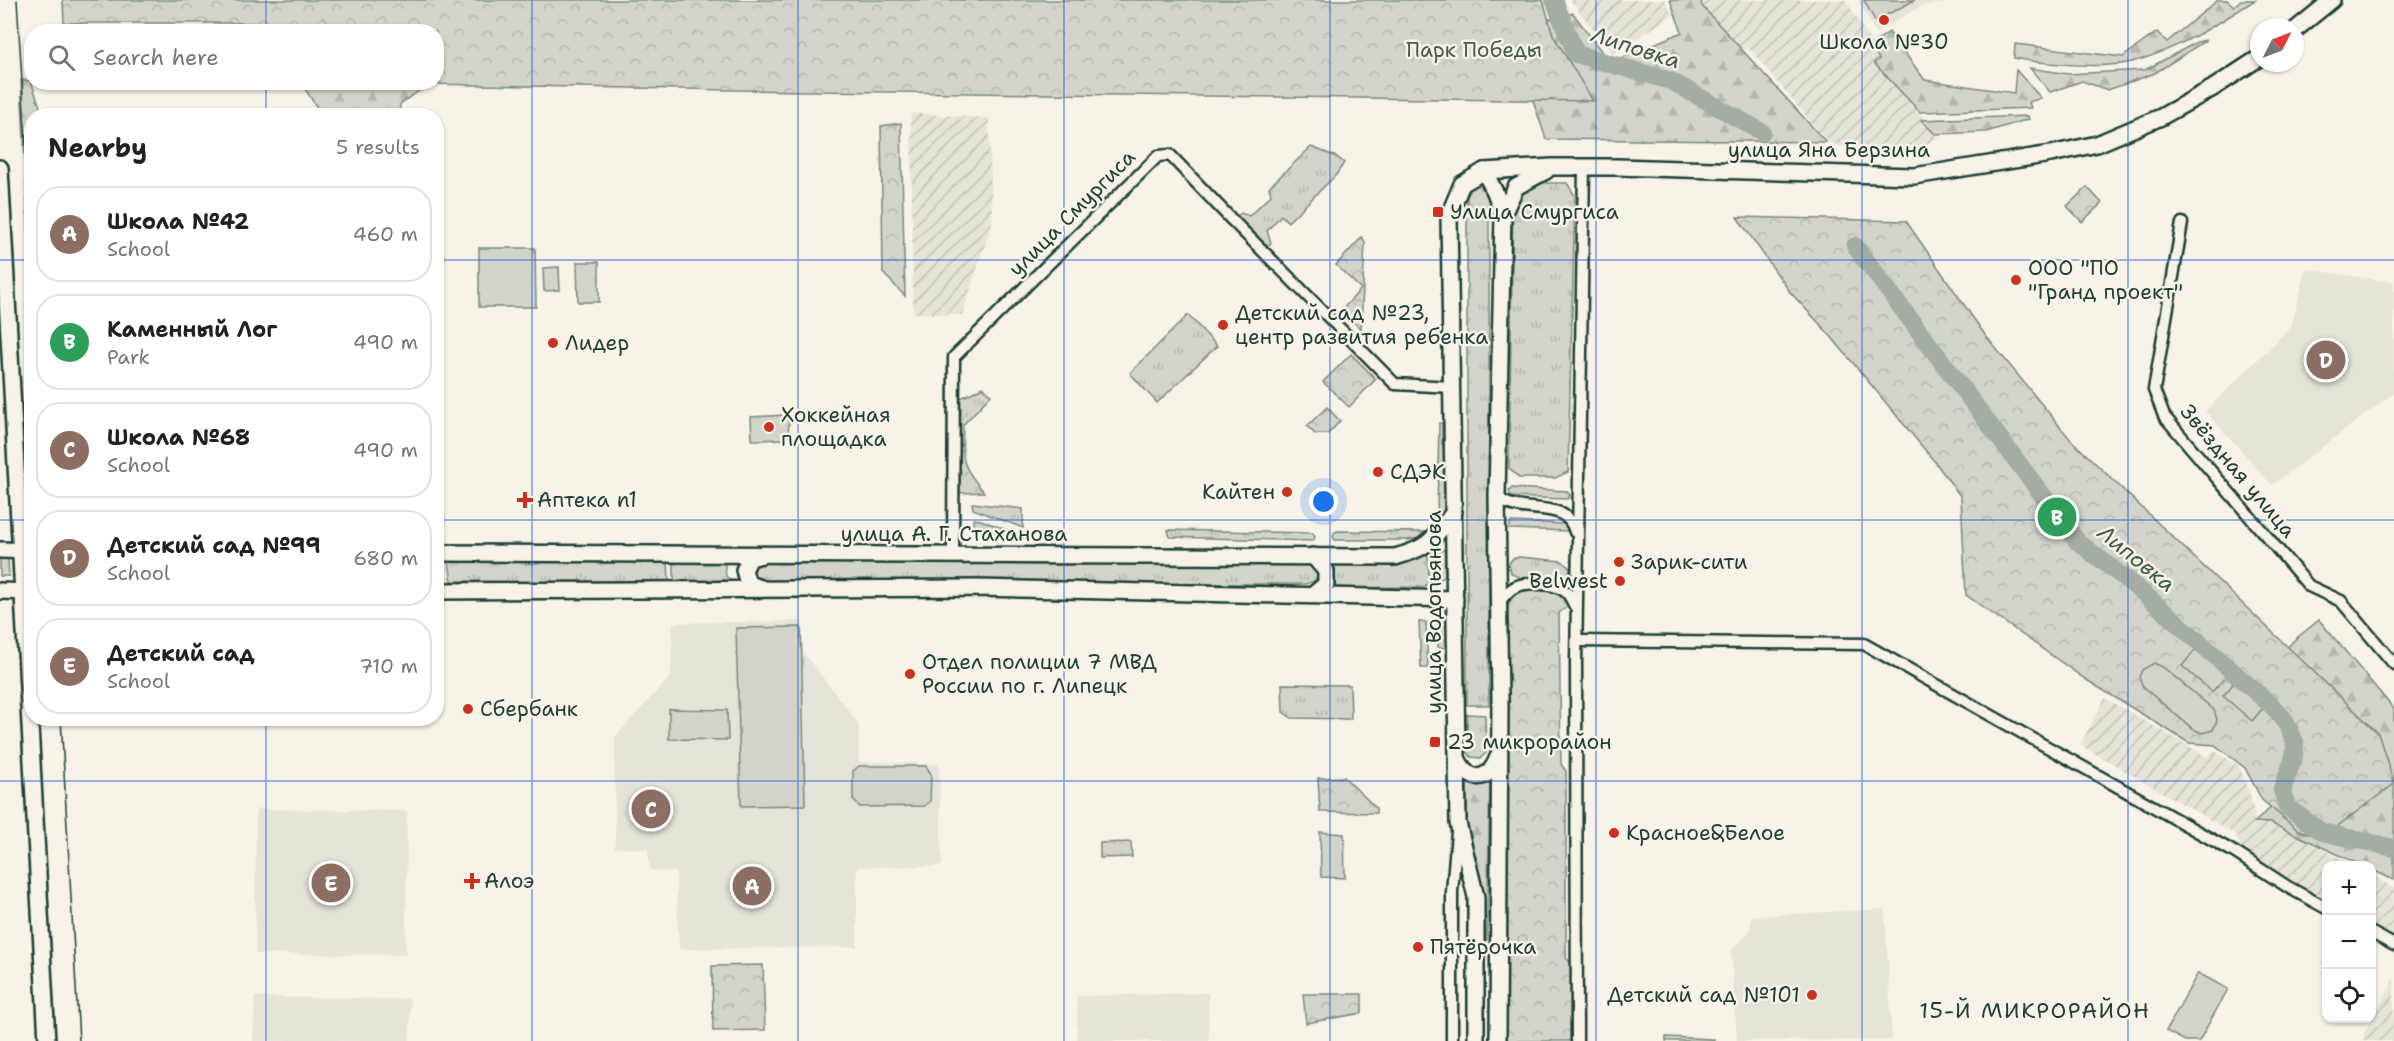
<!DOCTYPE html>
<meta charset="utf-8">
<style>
:root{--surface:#fff;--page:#f2f2f2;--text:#202124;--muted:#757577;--line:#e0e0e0;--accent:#1a73e8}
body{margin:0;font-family:"Shantell Sans",sans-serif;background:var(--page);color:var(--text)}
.controls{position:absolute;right:18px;bottom:18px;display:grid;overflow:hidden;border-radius:12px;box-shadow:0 2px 4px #0004}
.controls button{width:54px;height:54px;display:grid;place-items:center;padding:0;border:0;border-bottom:2px solid var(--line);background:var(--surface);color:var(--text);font:30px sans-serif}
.compass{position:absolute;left:2250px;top:18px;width:54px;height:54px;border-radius:50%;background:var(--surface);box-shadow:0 2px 4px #0004;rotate:48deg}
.you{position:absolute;left:1324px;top:502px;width:21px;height:21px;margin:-15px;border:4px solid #fff;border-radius:50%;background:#1a73e8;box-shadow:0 0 0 9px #1a73e833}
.badge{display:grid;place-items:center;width:39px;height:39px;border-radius:50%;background:var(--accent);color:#fff;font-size:20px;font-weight:700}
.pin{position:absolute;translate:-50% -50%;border:3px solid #fff;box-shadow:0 2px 6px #0006}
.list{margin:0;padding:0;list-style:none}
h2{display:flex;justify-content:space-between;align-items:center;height:78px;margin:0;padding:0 24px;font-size:26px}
h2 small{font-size:20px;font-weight:400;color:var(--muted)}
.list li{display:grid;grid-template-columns:39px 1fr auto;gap:18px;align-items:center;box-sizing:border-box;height:96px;margin:0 12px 12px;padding:0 12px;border:2px solid var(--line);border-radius:24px}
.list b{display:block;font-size:22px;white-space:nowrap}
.list p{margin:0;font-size:20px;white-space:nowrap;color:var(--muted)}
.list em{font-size:20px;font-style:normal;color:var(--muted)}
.icon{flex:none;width:33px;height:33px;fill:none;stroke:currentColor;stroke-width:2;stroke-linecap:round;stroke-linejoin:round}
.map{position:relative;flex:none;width:2394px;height:1041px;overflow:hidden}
.search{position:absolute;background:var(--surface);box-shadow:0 2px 4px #0004;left:24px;top:24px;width:420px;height:66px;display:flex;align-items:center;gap:15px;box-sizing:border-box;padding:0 21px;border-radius:24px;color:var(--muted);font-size:22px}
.panel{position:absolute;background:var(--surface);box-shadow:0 2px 4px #0004;left:24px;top:108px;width:420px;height:618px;border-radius:24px}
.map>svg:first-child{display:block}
.built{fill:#e5e4d9}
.industrial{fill:url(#industrial-furrows)}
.grass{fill:url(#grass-tufts);stroke:#79897f;stroke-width:1.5}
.forest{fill:url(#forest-firs);stroke:#79897f;stroke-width:1.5}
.park{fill:url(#park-crowns);stroke:#79897f;stroke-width:1.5}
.garden{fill:#d3d5ca;stroke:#79897f;stroke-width:1.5}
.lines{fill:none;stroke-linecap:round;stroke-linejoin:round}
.river{stroke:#a4ada3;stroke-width:18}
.street-casing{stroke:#1f3d34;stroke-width:15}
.secondary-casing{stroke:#1f3d34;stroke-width:20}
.street{stroke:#f7f3e8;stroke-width:10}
.secondary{stroke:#f7f3e8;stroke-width:15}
.tram{stroke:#1f3d34;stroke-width:1.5}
.grid{fill:none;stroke:#1d4ed8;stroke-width:1.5;stroke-opacity:0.55}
.poi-dot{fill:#c8321e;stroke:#f7f3e8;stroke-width:2}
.labels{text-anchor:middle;stroke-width:5;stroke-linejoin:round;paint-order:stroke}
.poi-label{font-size:21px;fill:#1f3d34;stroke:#f7f3e8;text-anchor:start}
.park-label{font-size:21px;fill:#435b52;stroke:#f7f3e8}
.street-label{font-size:21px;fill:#1f3d34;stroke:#f7f3e8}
.water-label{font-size:22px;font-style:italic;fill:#405950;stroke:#f7f3e8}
.neighbourhood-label{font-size:22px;letter-spacing:1.5px;fill:#1f3d34;stroke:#f7f3e8}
</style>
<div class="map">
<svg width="2394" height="1041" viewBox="0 0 2394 1041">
<defs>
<pattern id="industrial-furrows" width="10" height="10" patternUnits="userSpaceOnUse" patternTransform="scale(1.5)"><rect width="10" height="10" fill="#e5e4d9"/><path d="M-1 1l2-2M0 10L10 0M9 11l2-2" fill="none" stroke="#c4c4bb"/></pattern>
<pattern id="grass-tufts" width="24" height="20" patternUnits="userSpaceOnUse" patternTransform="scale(1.5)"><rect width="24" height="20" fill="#d3d5ca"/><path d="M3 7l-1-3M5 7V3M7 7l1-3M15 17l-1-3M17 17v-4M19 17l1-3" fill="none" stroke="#b5b8ae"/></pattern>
<pattern id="forest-firs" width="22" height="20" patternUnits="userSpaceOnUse" patternTransform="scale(1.5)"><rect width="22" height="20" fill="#d3d5ca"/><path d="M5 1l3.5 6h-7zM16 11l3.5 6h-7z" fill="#b5b8ae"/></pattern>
<pattern id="park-crowns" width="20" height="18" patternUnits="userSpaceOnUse" patternTransform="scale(1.5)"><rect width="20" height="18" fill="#d3d5ca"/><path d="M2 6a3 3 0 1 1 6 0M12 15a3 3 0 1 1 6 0" fill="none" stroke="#b5b8ae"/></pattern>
</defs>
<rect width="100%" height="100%" fill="#f7f3e8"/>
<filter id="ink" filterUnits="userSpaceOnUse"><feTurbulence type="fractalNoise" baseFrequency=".0167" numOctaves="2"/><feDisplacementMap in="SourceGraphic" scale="12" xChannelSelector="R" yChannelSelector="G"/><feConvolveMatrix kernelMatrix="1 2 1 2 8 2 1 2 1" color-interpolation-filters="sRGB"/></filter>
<g filter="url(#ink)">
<!-- built -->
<g class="built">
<polygon points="1858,0 1955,0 1955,2 1921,6 1876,33"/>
<polygon points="2306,269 2394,282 2394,393 2272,485 2205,411 2291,327"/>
<polygon points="803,621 803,652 859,724 859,762 939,764 942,866 857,867 857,947 679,949 676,872 650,870 648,849 615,848 615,737 671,676 673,623"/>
<polygon points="256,809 407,811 406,955 255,954"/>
<polygon points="1885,909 1892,1040 1737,1041 1731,950 1750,931 1752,916"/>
<polygon points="1208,993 1209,1041 1077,1041 1077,996"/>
<polygon points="255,997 410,999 410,1041 253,1041"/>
</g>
<!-- industrial -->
<g class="industrial">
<polygon points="1570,0 1665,0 1673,15 1613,54"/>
<polygon points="1702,0 1846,0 1880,58 1937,138 1911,152 1892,157 1872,153 1868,148 1862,152 1828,142 1748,47 1732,61 1707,32"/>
<polygon points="911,113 989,118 992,223 962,315 913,313"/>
<polygon points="2105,698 2208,757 2213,750 2239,766 2251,798 2255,822 2270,823 2354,865 2326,866 2326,900 2251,856 2241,847 2236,835 2080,745"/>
<polygon points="2372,875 2394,888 2394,939 2372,926"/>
<polygon points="2394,980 2394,1041 2364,1041 2364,1033"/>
</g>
<!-- grass -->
<g class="grass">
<polygon points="1311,147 1337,157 1344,163 1336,175 1288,222 1281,215 1267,231 1271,243 1267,246 1237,216 1241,213 1249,216 1271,195 1269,187"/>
<polygon points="1476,183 1484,183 1489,189 1489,705 1467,705 1467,197 1472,185"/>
<polygon points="1540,183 1567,183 1575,196 1568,472 1555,478 1519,478 1509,468 1513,202 1524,187"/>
<polygon points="1188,315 1217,346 1157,403 1130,373"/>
<path d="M983,387L991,395L963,425C962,461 960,464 984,492L958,493L959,399Z"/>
<polygon points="1439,423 1442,423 1442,444 1446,448 1445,506 1442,516 1437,515"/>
<polygon points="1512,488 1567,491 1570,496 1567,499 1511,497 1509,491"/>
<polygon points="972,503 1023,509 1023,528 973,509"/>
<polygon points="973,519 981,520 1017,534 974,533"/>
<polygon points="1511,522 1566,524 1570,531 1509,529"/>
<polygon points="1168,530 1313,533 1315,537 1313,541 1170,537"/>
<polygon points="1339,531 1424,532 1418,538 1408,540 1335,540 1333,536 1335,532"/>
<polygon points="1445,549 1445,576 1435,583 1435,553"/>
<polygon points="1428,555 1429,582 1424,587 1331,588 1331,562 1402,562"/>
<polygon points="437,557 444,557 446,580 437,580"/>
<polygon points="448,557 668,558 669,584 452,581"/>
<path d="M1519,557L1562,561L1570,568L1569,573C1558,584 1523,582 1511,573L1509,564L1512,559Z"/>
<polygon points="674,558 724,558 726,576 732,583 674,583"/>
<polygon points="0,559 8,559 9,576 0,576"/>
<polygon points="1298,561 1316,566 1318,575 1314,581 1306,584 762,583 751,576 752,562"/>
<polygon points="1438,604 1443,604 1446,612 1447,648 1438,647"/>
<polygon points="1419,622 1426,622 1428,668 1421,668"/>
<polygon points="1282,684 1350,685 1351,719 1292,718 1283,712"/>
<polygon points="1467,714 1485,715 1486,753 1481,758 1471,757 1467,751"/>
</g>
<!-- forest -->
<g class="forest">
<polygon points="1670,0 1701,0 1702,6 1826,142 1546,139 1523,71 1538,22 1573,13 1604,55 1619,59 1682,32"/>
<path d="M2218,0H2227L2234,6L2241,0H2255C2216,25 2177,50 2132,62C2103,69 2044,64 2014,58L2015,44L2123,57L2157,32L2167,42Z"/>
<polygon points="1889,32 1925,80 2014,93 2016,70 2041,98 2029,102 2031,108 1920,112 1874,63 1879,59 1871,45"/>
<polygon points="2206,40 2155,73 2108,90 2082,81 2050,92 2030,68 2068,74 2145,70 2197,42"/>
<polygon points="21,80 31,81 42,113 42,115 32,116 31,283"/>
<polygon points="301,83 431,83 400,104 399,116 322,115"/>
<polygon points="2028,116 2029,119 1986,132 1935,134 1921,120"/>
<polygon points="2319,620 2394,709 2394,880 2372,870 2372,866 2361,865 2270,823 2255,822 2304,777 2265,674 2293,641"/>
<polygon points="1467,779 1490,779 1487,940 1483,939 1481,886 1467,821"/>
</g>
<!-- park -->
<g class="park">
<polygon points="63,0 1543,0 1553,35 1593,101 732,90 377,83 436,82 436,32 283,31 282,23 64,23"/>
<polygon points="901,123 905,296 883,273 881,126"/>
<polygon points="2087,187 2102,203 2082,222 2067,206"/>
<polygon points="1737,217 1906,221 1985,335 2071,440 2378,733 2394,784 2339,825 2333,841 2298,830 2262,800 2245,768 2215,745 2189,743 2085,679 1966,595 1961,497 1935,462 1829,334 1790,292"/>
<polygon points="1362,237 1365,242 1361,329 1341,311 1361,289 1336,265"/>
<polygon points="1351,354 1376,379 1349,407 1323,382"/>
<polygon points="1327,407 1340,421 1328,434 1315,434 1307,426"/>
<path d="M1526,590L1559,592L1567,598L1568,606L1559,613L1561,764L1566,771V958L1572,964L1571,1041H1503L1506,618C1508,603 1510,592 1526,590Z"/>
<polygon points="1344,777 1376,808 1376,813 1320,812 1318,778"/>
<polygon points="1131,842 1132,857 1100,858 1100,843"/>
<polygon points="763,965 765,1030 713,1031 712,966"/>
<polygon points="1303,994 1362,994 1362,1013 1306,1023"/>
</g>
<!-- garden -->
<g class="garden">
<polygon points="1864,0 1915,0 1875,21"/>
<polygon points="479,248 535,248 536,307 479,307"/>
<polygon points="577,262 599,262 599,302 578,302"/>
<polygon points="559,267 560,290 544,291 543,268"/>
<polygon points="786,415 789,418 788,439 752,440 751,417"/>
<polygon points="801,627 805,805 741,806 736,628"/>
<polygon points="2196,649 2227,675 2212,692 2182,666"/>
<polygon points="2154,663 2164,668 2214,710 2217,720 2213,730 2202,733 2193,729 2143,687 2139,677 2142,670"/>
<polygon points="2234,683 2263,708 2252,721 2223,696"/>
<polygon points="669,709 727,710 728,740 669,739"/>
<polygon points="859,766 926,766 931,774 930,801 925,806 860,807 853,800 853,771"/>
<polygon points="1320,832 1344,834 1345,878 1321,877"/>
<polygon points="2198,973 2228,989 2199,1041 2185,1041 2166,1031"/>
<polygon points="1666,1037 1714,1039 1714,1041 1666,1041"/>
</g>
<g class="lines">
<!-- river -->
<g class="river">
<polyline points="1554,0 1576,54 1671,81 1762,132"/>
<polyline points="1855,246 2077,541 2141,591 2272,706 2285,720 2295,742 2294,757 2282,790 2287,807 2322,832 2394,848"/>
</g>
<defs>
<g id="street">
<polyline points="2182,223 2154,390 2164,416 2309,586 2341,601 2394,664"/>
<path d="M1497,496C1518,519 1566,495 1575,532"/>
<polyline points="953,555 954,357 1158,156 1170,155 1230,218 1395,384 1452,387"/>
<path d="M1498,603C1503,598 1508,590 1515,587C1527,581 1555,583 1566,592C1570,595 1573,603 1576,608"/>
<polyline points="1577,641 1864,644 2234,852 2288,887 2326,908"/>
<polyline points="2372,933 2394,945"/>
<polyline points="1452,1041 1452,892 1457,832"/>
<polyline points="1577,1041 1576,663 1584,167"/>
</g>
<g id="secondary">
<polyline points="2295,30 2332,0"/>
<polyline points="0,168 47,1041"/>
<polyline points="1484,171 1495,192 1503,214"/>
<polyline points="0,550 32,551"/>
<path d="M436,553L1395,557C1431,547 1432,540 1454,512"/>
<polyline points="1313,556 1326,571 1326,584 1313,595"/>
<polyline points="761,588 748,584 744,570 750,558 762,555"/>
<polyline points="0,591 32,592"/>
<polyline points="436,591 977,588 1455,599"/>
<path d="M1457,758C1469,783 1488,783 1498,757"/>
<polyline points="1476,1041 1476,897 1458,823 1449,215 1462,184 1484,171 1552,167 1617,167 1914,176 2051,154 2097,144 2161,117 2213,88 2259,58"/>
<polyline points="1498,1041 1500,700 1497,496 1503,214 1516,187 1546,171"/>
</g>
</defs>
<!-- street casing -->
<use href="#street" class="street-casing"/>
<!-- secondary casing -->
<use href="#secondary" class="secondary-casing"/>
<!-- street -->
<use href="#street" class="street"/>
<!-- secondary -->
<use href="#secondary" class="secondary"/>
<!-- tram -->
<g class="tram">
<polyline points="17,0 32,241"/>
<polyline points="61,718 79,1041"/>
</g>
</g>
</g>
<!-- grid -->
<path class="grid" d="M266,0V32M532,0V1041M798,0V1041M1064,0V1041M1330,0V1041M1596,0V1041M1862,0V1041M2128,0V1041M266,82V116M0,260H32M436,260H2394M0,520H32M436,520H2394M266,718V1041M0,781H2394"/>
<!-- markers -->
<g class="poi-dot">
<circle cx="1884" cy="20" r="6"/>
<rect x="1432" y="206" width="12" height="12" rx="3"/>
<circle cx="2016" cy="280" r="6"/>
<circle cx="1223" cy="325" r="6"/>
<circle cx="553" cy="343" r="6"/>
<circle cx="769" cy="427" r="6"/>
<circle cx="1378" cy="472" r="6"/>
<circle cx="1287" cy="492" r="6"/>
<path d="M522 491h6v6h6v6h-6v6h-6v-6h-6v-6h6z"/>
<circle cx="1619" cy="562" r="6"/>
<circle cx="1620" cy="581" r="6"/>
<circle cx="910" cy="674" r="6"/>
<circle cx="468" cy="709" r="6"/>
<rect x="1429" y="736" width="12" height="12" rx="3"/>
<circle cx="1614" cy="833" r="6"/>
<path d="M469 872h6v6h6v6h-6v6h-6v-6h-6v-6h6z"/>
<circle cx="1418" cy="947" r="6"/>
<circle cx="1812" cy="995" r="6"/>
</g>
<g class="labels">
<!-- poi labels -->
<g class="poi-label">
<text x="1884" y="49" text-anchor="middle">Школа №30</text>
<text x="1450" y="219">Улица Смургиса</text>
<text x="2028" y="275">ООО "ПО<tspan x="2028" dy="24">"Гранд проект"</tspan></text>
<text x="1235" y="320">Детский сад №23,<tspan x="1235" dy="24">центр развития ребенка</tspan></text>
<text x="565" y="350">Лидер</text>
<text x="781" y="422">Хоккейная<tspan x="781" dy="24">площадка</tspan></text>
<text x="1390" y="479">СДЭК</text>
<text x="1275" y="499" text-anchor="end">Кайтен</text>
<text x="537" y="507">Аптека n1</text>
<text x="1631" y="569">Зарик-сити</text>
<text x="1608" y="588" text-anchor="end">Belwest</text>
<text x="922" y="669">Отдел полиции 7 МВД<tspan x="922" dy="24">России по г. Липецк</tspan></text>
<text x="480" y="716">Сбербанк</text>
<text x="1447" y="749">23 микрорайон</text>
<text x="1626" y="840">Красное&amp;Белое</text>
<text x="484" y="888">Алоэ</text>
<text x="1430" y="954">Пятёрочка</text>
<text x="1800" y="1002" text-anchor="end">Детский сад №101</text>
</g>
<!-- park labels -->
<g class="park-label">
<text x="1474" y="57">Парк Победы</text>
</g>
<!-- street labels -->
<g class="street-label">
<text x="1829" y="157">улица Яна Берзина</text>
<text transform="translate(1072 213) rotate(-45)" y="7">улица Смургиса</text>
<text transform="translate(2238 471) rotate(50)" y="7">Звёздная улица</text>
<text x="954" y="541">улица А. Г. Стаханова</text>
<text transform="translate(1434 612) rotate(-90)" y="7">улица Водопьянова</text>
</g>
<!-- water labels -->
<g class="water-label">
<text transform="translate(1636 47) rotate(18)" y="8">Липовка</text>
<text transform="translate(2137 558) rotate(39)" y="8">Липовка</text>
</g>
<!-- neighbourhood labels -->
<g class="neighbourhood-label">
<text x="2035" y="1018">15-Й МИКРОРАЙОН</text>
</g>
</g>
</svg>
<div class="controls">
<button>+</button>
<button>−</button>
<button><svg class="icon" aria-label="locate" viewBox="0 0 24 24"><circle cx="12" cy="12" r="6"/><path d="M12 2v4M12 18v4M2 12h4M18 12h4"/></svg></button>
</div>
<svg class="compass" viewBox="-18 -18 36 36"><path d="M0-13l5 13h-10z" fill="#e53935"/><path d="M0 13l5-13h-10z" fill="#757577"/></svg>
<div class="you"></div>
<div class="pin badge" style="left:752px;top:886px;background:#8d6e63">A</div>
<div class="pin badge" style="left:2057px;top:517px;background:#2e9e5b">B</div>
<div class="pin badge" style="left:651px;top:809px;background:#8d6e63">C</div>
<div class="pin badge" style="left:2326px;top:360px;background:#8d6e63">D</div>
<div class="pin badge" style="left:331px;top:883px;background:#8d6e63">E</div>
<div class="search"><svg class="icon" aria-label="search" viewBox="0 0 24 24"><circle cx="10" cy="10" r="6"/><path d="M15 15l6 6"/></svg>Search here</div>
<section class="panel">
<h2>Nearby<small>5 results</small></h2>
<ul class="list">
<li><span class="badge" style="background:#8d6e63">A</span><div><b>Школа №42</b><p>School</p></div><em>460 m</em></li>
<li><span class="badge" style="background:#2e9e5b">B</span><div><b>Каменный Лог</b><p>Park</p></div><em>490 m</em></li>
<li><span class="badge" style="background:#8d6e63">C</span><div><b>Школа №68</b><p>School</p></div><em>490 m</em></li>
<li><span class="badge" style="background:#8d6e63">D</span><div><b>Детский сад №99</b><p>School</p></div><em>680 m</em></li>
<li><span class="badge" style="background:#8d6e63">E</span><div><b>Детский сад</b><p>School</p></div><em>710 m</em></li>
</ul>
</section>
</div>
